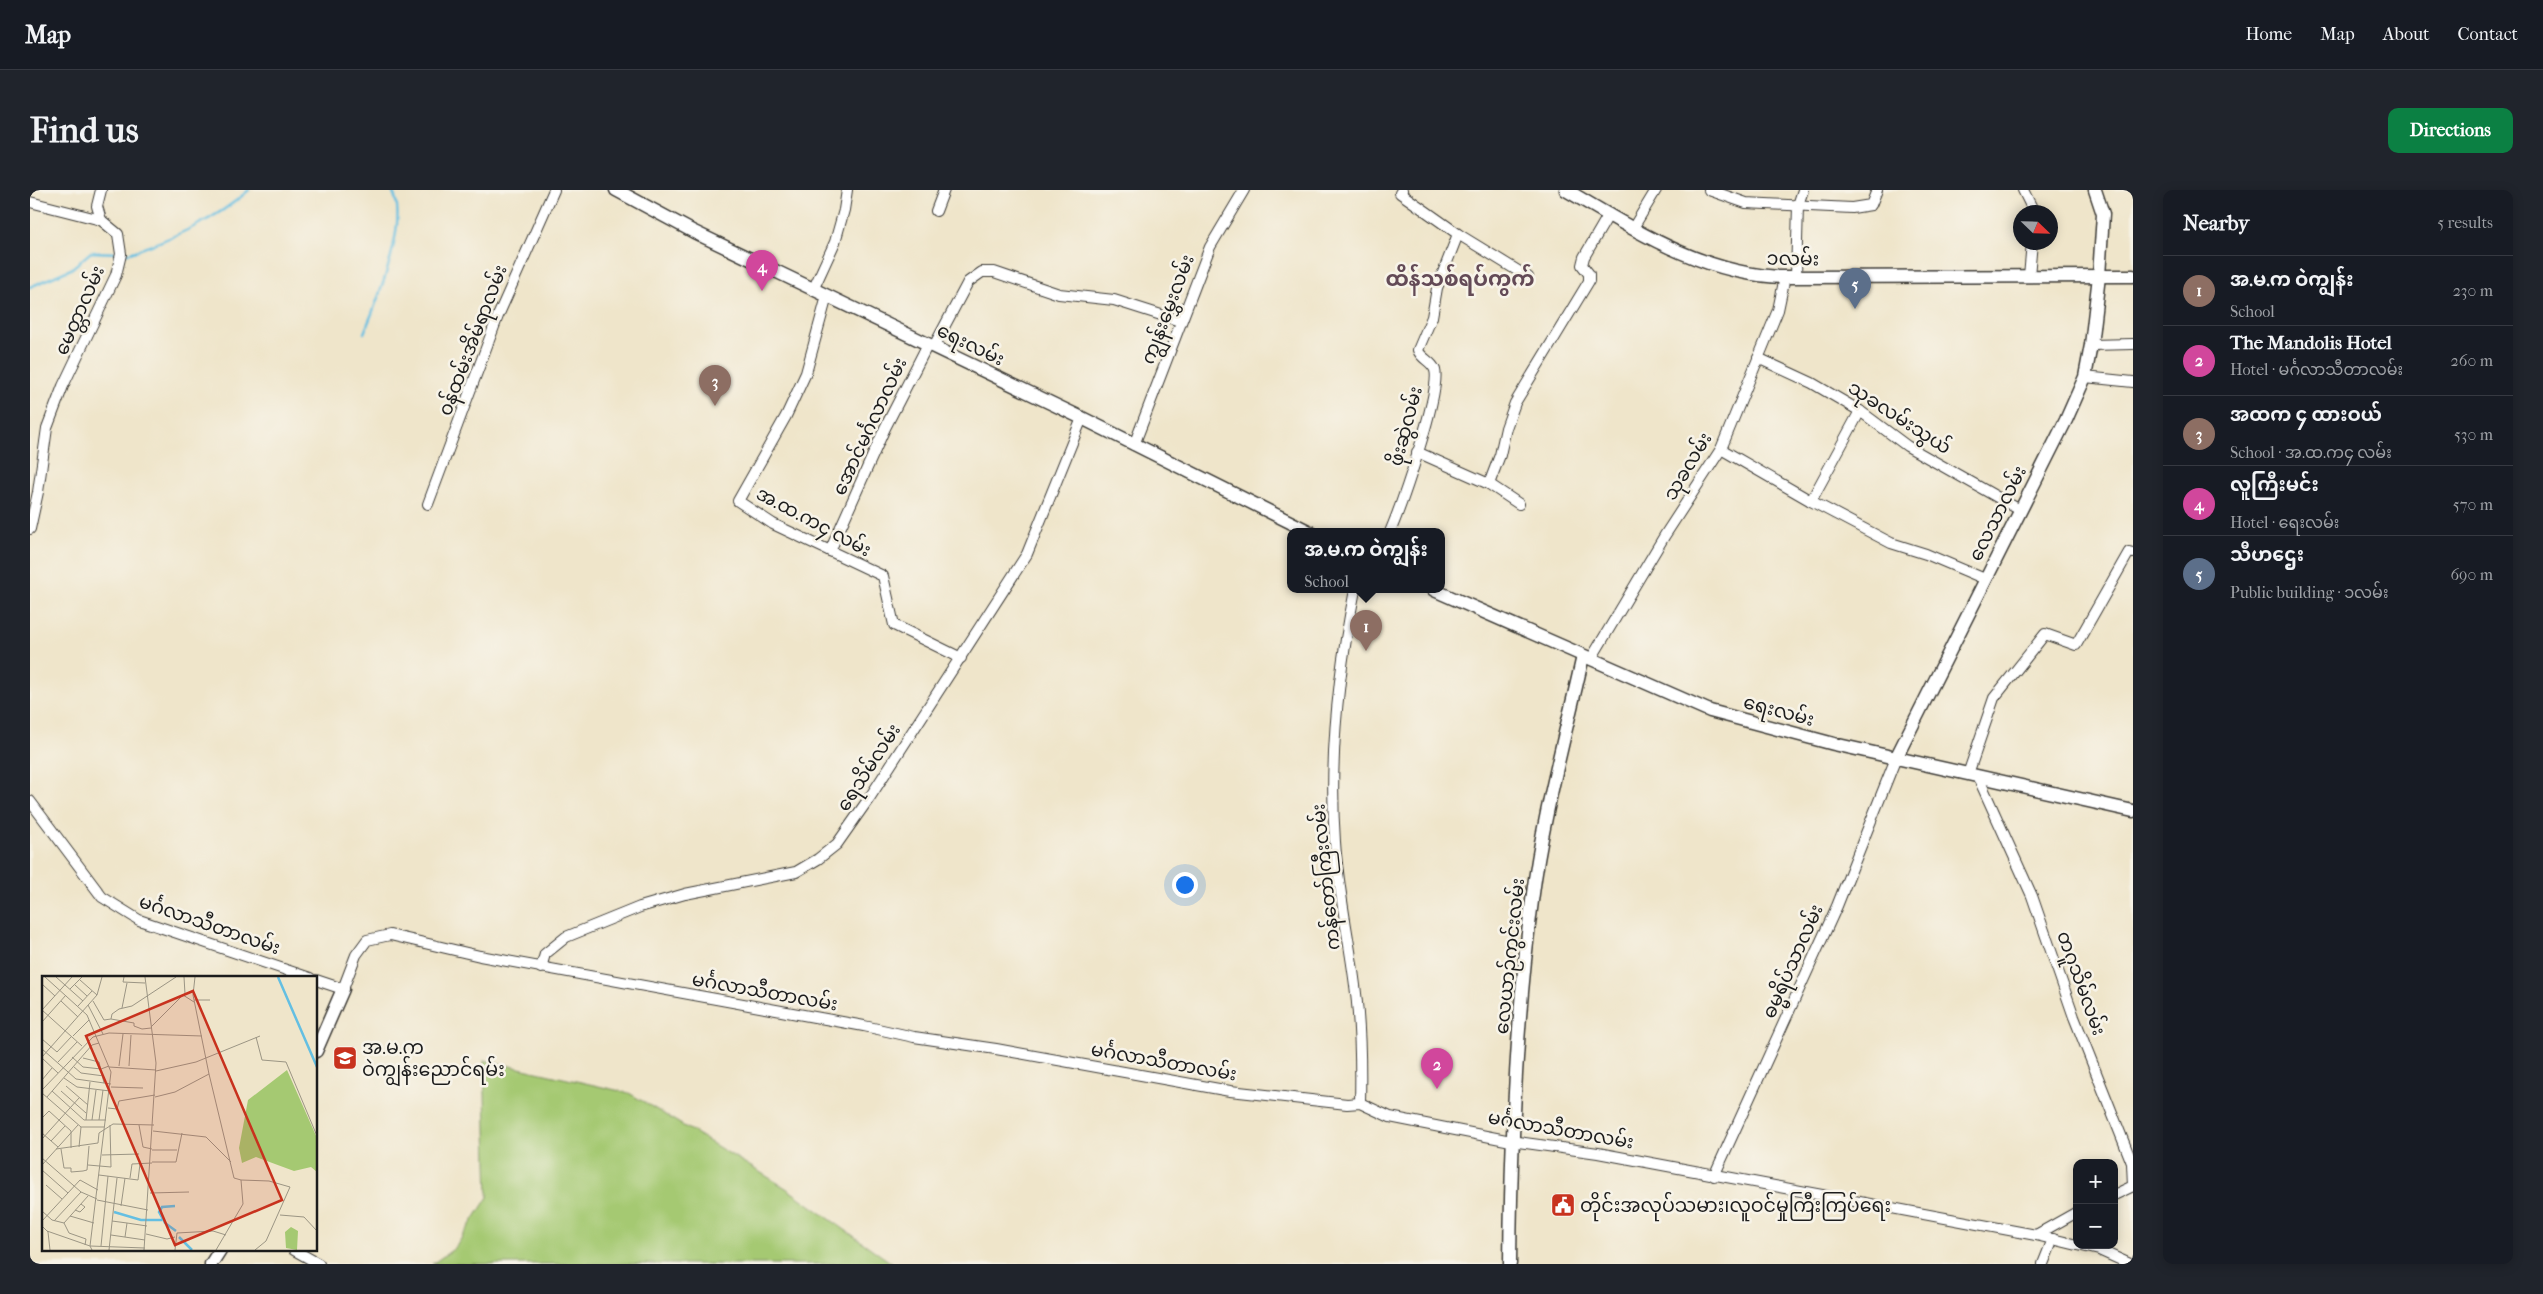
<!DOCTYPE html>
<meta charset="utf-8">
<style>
:root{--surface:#171b24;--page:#20242c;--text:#f1f3f6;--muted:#9ea1a6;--line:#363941;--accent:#0b8043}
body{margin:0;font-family:"IM FELL French Canon","Noto Sans Myanmar",serif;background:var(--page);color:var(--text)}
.controls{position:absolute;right:15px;bottom:15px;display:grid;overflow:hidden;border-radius:10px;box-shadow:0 2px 12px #0003}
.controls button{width:45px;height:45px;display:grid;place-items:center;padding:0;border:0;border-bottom:1px solid var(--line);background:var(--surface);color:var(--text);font:25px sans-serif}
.compass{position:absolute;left:1983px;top:15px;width:45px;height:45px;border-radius:50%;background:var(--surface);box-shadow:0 2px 12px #0003;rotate:113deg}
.you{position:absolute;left:1154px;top:694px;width:18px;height:18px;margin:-12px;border:4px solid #fff;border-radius:50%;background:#1a73e8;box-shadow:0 0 0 8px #1a73e833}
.badge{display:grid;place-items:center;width:32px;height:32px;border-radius:50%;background:var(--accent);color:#fff;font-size:16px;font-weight:700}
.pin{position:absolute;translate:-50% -41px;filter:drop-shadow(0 1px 2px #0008)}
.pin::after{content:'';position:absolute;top:26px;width:18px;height:15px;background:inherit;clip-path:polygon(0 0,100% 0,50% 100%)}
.popup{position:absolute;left:1257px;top:338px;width:158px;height:65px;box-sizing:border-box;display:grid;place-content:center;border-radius:10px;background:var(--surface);filter:drop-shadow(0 1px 4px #0005);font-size:16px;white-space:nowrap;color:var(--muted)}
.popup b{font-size:19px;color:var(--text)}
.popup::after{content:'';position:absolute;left:50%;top:100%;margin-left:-10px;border:10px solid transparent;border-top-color:var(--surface)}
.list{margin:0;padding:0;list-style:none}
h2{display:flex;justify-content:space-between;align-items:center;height:65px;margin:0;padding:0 20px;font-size:21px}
h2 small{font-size:16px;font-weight:400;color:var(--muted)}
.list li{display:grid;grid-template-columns:32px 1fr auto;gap:15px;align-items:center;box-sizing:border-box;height:70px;padding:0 20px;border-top:1px solid var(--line)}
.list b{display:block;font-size:19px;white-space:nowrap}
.list p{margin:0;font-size:16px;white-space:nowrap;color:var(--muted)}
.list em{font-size:16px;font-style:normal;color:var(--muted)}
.map{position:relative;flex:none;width:2103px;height:1074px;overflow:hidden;border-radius:10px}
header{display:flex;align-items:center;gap:30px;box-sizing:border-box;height:70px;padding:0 25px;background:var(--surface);border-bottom:1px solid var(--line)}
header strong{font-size:24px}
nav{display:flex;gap:28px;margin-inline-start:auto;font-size:18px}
.intro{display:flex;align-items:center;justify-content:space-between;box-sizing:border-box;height:120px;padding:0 30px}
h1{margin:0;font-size:35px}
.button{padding:12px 22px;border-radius:10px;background:var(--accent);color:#fff;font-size:18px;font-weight:700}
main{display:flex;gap:30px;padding:0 30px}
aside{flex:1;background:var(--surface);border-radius:10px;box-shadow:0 2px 12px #0003}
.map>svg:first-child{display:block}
.green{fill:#a5c972;stroke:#607247}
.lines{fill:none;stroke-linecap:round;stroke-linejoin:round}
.stream{stroke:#64bfe2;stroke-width:2.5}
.minor-casing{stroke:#3c3a36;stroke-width:12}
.tertiary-casing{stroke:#3c3a36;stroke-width:15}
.minor{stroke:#fff;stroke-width:10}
.tertiary{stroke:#fff;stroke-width:12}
.labels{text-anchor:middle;stroke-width:5;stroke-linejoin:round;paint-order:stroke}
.street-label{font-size:19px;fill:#1c1c1c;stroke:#f7f3e8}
.poi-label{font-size:19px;fill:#1c1c1c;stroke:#f7f3e8;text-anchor:start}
.quarter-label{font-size:21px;font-weight:bold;fill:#634a56;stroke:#f7f3e8}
.inset-river{fill:none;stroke:#64bfe2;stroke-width:2.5}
.inset-road{fill:none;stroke:#9b9584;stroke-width:1}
.view{fill:#c8321e;fill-opacity:0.15;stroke:#c8321e;stroke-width:2.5}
.inset-edge{fill:none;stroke:#1c1c1c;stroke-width:2.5}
</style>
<header>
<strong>Map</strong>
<nav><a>Home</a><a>Map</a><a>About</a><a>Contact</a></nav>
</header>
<div class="intro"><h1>Find us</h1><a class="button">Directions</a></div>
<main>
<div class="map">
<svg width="2103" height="1074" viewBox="0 0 2103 1074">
<rect width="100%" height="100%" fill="#f7f3e8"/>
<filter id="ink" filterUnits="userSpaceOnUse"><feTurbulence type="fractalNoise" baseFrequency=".02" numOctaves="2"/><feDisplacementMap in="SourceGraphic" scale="10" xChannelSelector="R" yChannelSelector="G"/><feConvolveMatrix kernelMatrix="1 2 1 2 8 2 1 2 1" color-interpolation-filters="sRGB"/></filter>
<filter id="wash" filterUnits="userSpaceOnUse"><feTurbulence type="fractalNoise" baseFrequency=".0096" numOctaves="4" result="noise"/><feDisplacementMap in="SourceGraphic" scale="20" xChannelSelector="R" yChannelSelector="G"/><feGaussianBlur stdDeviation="1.12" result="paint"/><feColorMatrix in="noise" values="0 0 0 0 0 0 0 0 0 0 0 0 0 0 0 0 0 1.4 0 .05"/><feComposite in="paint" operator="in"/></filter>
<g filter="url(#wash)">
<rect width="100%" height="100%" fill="#efe5ca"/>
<!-- green -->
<polygon class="green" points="454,870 599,903 756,998 863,1074 402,1074 425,1058 458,1007"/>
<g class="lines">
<!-- stream -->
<g class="stream">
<path d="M94,63H100C142,48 185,31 219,0"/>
<polyline points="0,97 41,79 61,62 89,63"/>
<path d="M334,143C346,115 382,25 361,0"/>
</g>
</g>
</g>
<g filter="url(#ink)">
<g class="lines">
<defs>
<g id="minor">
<polyline points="1679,0 1716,13 1822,18 1841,15 1847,0"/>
<polyline points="1993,0 2004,22"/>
<polyline points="0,12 71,30 88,44 91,64 86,85 33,196 17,238 8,302 0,339"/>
<polyline points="906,21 914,0"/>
<polyline points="71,30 67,16 71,0"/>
<polyline points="1603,38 1626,0"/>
<polyline points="1428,44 1498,87"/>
<polyline points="1999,86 2002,52"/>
<polyline points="1766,87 1768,15 1773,0"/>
<polyline points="783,100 805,52 814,20 817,0"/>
<polyline points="797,106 776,183 756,226 708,311 743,334 853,386 864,435 931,468"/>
<polyline points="2061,155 2103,154"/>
<polyline points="904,156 938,92 952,82 964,82 1029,104 1084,110 1150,131"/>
<polyline points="1728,168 1782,193 1830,221 1877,256 1990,320"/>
<polyline points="2055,187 2103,192"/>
<polyline points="1104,255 1180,57 1214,0"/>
<polyline points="1691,259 1781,311 1861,353 1896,364 1955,389"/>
<polyline points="1387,262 1459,294 1489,314"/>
<polyline points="1459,294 1470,265 1476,238 1485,213 1559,91 1559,84 1552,75 1554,67 1579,24"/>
<polyline points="1781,311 1830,221"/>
<polyline points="398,314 468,126 524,0"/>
<path d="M1360,342C1371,316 1411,202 1405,180C1402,171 1391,169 1388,160L1402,127L1407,98L1428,44L1370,3L1372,0"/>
<polyline points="800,361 855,238 898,154"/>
<path d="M1325,400C1308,483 1299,568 1305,652C1308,698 1318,743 1324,788C1330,829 1331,871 1330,913"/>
<polyline points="1561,469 1635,345 1691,259 1748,120 1755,87"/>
<polyline points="1938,584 1964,508 2015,444 2046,455 2099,362 2103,363"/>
<polyline points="1948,587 2002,706 2044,827 2102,973 2103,996 2084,1005"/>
<polyline points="0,611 72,707 109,730 280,788"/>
<polyline points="511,778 515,764 536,747 610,717 655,704 766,682 788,669 807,654 840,607 997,364 1052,228"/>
<polyline points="286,790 313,799 326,765 337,750 360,745 450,766 834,836 884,847 966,859 1200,901 1317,914 1330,913 1360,927 1481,951 1568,963 2006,1045 2047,1055"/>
<polyline points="1684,986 1807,716 1866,568"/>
<polyline points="2006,1045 2047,1022"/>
<polyline points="2048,1055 2069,1060 2100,1074"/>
<polyline points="264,1060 289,1074"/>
<polyline points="2013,1074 2023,1049"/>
</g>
<g id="tertiary">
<polyline points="586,0 664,42 1052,228 1280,342"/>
<path d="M1536,0C1603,39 1675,86 1755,87L2103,86"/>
<polyline points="1404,400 1680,521 1804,554 2103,621"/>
<polyline points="1866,568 2036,230 2055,187 2061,155 2069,86 2073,24 2065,0"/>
<polyline points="286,861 313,799"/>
<polyline points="181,1074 190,1060"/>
<path d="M1480,1074C1481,953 1486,831 1502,711C1512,629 1535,547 1553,466"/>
</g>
</defs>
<!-- minor casing -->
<use href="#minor" class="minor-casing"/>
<!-- tertiary casing -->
<use href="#tertiary" class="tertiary-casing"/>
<!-- minor -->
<use href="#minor" class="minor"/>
<!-- tertiary -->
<use href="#tertiary" class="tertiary"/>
</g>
</g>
<!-- icons -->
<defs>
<symbol id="school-square" viewBox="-11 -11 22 22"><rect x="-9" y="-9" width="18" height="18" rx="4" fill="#c8321e" stroke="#f7f3e8"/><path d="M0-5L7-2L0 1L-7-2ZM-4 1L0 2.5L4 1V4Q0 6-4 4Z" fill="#fff"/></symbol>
<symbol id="civic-square" viewBox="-11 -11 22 22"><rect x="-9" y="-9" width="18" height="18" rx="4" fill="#c8321e" stroke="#f7f3e8"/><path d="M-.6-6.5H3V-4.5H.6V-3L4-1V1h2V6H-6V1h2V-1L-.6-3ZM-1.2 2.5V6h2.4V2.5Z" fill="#fff"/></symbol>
</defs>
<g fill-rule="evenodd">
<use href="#school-square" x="301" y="854" width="28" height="28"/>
<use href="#civic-square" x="1519" y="1001" width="28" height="28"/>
</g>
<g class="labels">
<!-- street labels -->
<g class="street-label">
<text transform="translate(1763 68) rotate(1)" y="7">၁လမ်း</text>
<text transform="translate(1137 119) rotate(-69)" y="7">ကျွန်းမွှေးလမ်း</text>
<text transform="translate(49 120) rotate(-66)" y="7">မေတ္တာလမ်း</text>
<text transform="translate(442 150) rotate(-69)" y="7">၀န်ထမ်းအိမ်ရာလမ်း</text>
<text transform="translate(941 154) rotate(26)" y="7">ရေးလမ်း</text>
<text transform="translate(1870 227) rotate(33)" y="7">သုခလမ်းသွယ်</text>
<text transform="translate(839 236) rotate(-65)" y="7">အောင်မင်္ဂလာလမ်း</text>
<text transform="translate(1375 236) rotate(-75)" y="7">ဖိုးဆွဲလမ်း</text>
<text transform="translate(1657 276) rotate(-59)" y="7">သုခလမ်း</text>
<text transform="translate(1967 323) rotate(-63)" y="7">လေသာလမ်း</text>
<text transform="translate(784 331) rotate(28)" y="7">အ.ထ.က၄ လမ်း</text>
<text transform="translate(1749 520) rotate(15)" y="7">ရေးလမ်း</text>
<text transform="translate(838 577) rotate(-57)" y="7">ရေသိမ်လမ်း</text>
<text transform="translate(1295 687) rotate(-96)" y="7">ကန်တော်ကြီးလမ်း</text>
<text transform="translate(180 734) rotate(19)" y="7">မင်္ဂလာသီတာလမ်း</text>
<text transform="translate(1479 766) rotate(-84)" y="7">လေယာဉ်ကွင်းလမ်း</text>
<text transform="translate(1762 771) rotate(-66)" y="7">ဓမ္မရိပ်သာလမ်း</text>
<text transform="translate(2052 793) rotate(70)" y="7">တဂူသိမ်လမ်း</text>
<text transform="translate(735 801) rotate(10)" y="7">မင်္ဂလာသီတာလမ်း</text>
<text transform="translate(1134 871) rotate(10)" y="7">မင်္ဂလာသီတာလမ်း</text>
<text transform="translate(1531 939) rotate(10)" y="7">မင်္ဂလာသီတာလမ်း</text>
</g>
<!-- poi labels -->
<g class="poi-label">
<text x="332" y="864">အ.မ.က<tspan x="332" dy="22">ဝဲကျွန်းညောင်ရမ်း</tspan></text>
<text x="1550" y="1022">တိုင်းအလုပ်သမား၊လူဝင်မှုကြီးကြပ်ရေး</text>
</g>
<!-- quarter labels -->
<g class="quarter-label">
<text x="1430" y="96">ထိန်သစ်ရပ်ကွက်</text>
</g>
</g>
<!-- overview -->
<g transform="translate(12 786)">
<rect width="275" height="275" fill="#efe5ca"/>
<path d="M245,94L275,162V196L269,191L252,195L214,181L200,187L197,172L206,124ZM249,251L256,255L255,274L244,272L243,256Z" fill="#a5c972"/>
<path class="inset-river" d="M236,1L275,91M133,230L120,231L117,236L123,247L134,255M72,236L99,244H120M137,261L150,274"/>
<path class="inset-road" d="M3,1L45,39L69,96L48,270M14,1L41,25M82,1L81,6L103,7M142,1L143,18M153,1L151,19L167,98L192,202L199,204L201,228L174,274M38,4L55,19M0,8L13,20M33,9L45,20M28,13L40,1M152,24H168M19,25L36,41M51,25L62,44L69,43L70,38L77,33L90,30L134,1M46,29L61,58M36,30L50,15M80,32L85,7M0,34L40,70M0,34L30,1M69,43L92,47V50L100,53L109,52M0,46L24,19M109,51L141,19L152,26M31,60L47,44M214,61L220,84L244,86L275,160M0,63L15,76L29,61M0,73L34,103L69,108M0,81L55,19L60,1M30,81L41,91L59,93L67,90M0,82L16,97M41,82L57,86L62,107M16,86L35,66M77,90L81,58M87,90L89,59M32,91L39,97L62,100M67,91L114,94M114,95L154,86L218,60M22,102L35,111L68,115M0,104L10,92M24,110L46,129M69,111L101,112M0,114L51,61L67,57L160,60M10,115L42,144H64M19,115L44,137M0,117L39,151H62M5,121L50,69L57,67M113,121L133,116L167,98M66,132L75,133L77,125L113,119M0,142L7,135L29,155V172M44,144L48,106M50,144L54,114M57,144L61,114M97,149L101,171L110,173M111,155L164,161L189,186M0,157L16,171M0,163L37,122M9,165L23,150M37,171L39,151M14,173L56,167L57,157L71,148L112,149M19,173L22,192H29V196L41,195L45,194L47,170M110,174H135M60,179L97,178M0,182L39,216L55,223M110,186H134L140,157M0,189L36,149M46,189L69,191L68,149M0,194L26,217M57,199L96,204L98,188M88,202L90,188L110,187M199,204L227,205L248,211L224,265L213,274M4,209L20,223M108,217L147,216M55,224L106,234M72,228L75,202M79,230L83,202M33,234L38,236L43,231L39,228M0,235L10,244L22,247M238,239L262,241L275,255M28,240L52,247M0,245L38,204L56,214M12,245L39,216M70,245L85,247M22,247L46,220M22,247L27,257L44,263L43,269M0,250L6,256L8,274M5,255L48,270L50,274M104,258L125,263L133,261M69,259L103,264M83,261L85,247L105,250M48,270L103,272M59,270L66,200M67,274L72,228M102,274L114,87L103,1M133,274L135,257L171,255L184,259"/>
<path class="view" d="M151,15L240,224L133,269L44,60Z"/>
<rect width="275" height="275" class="inset-edge"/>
</g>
</svg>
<div class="controls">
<button>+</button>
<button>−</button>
</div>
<svg class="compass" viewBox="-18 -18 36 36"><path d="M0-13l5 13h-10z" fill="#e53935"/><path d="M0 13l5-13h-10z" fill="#9ea1a6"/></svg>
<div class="you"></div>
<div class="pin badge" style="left:1336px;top:461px;background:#8d6e63">1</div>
<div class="popup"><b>အ.မ.က ဝဲကျွန်း</b>School</div>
<div class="pin badge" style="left:1407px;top:899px;background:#d1479c">2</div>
<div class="pin badge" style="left:685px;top:216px;background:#8d6e63">3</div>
<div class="pin badge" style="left:732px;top:101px;background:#d1479c">4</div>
<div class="pin badge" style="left:1825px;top:119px;background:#5c6f8a">5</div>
</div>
<aside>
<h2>Nearby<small>5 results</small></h2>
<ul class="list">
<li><span class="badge" style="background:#8d6e63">1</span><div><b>အ.မ.က ဝဲကျွန်း</b><p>School</p></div><em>230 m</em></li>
<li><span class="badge" style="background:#d1479c">2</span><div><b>The Mandolis Hotel</b><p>Hotel · မင်္ဂလာသီတာလမ်း</p></div><em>260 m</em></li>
<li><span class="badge" style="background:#8d6e63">3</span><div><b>အထက ၄ ထားဝယ်</b><p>School · အ.ထ.က၄ လမ်း</p></div><em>530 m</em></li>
<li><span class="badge" style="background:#d1479c">4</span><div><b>လူကြီးမင်း</b><p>Hotel · ရေးလမ်း</p></div><em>570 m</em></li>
<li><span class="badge" style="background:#5c6f8a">5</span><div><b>သီဟဌေး</b><p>Public building · ၁လမ်း</p></div><em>690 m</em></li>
</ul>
</aside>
</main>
